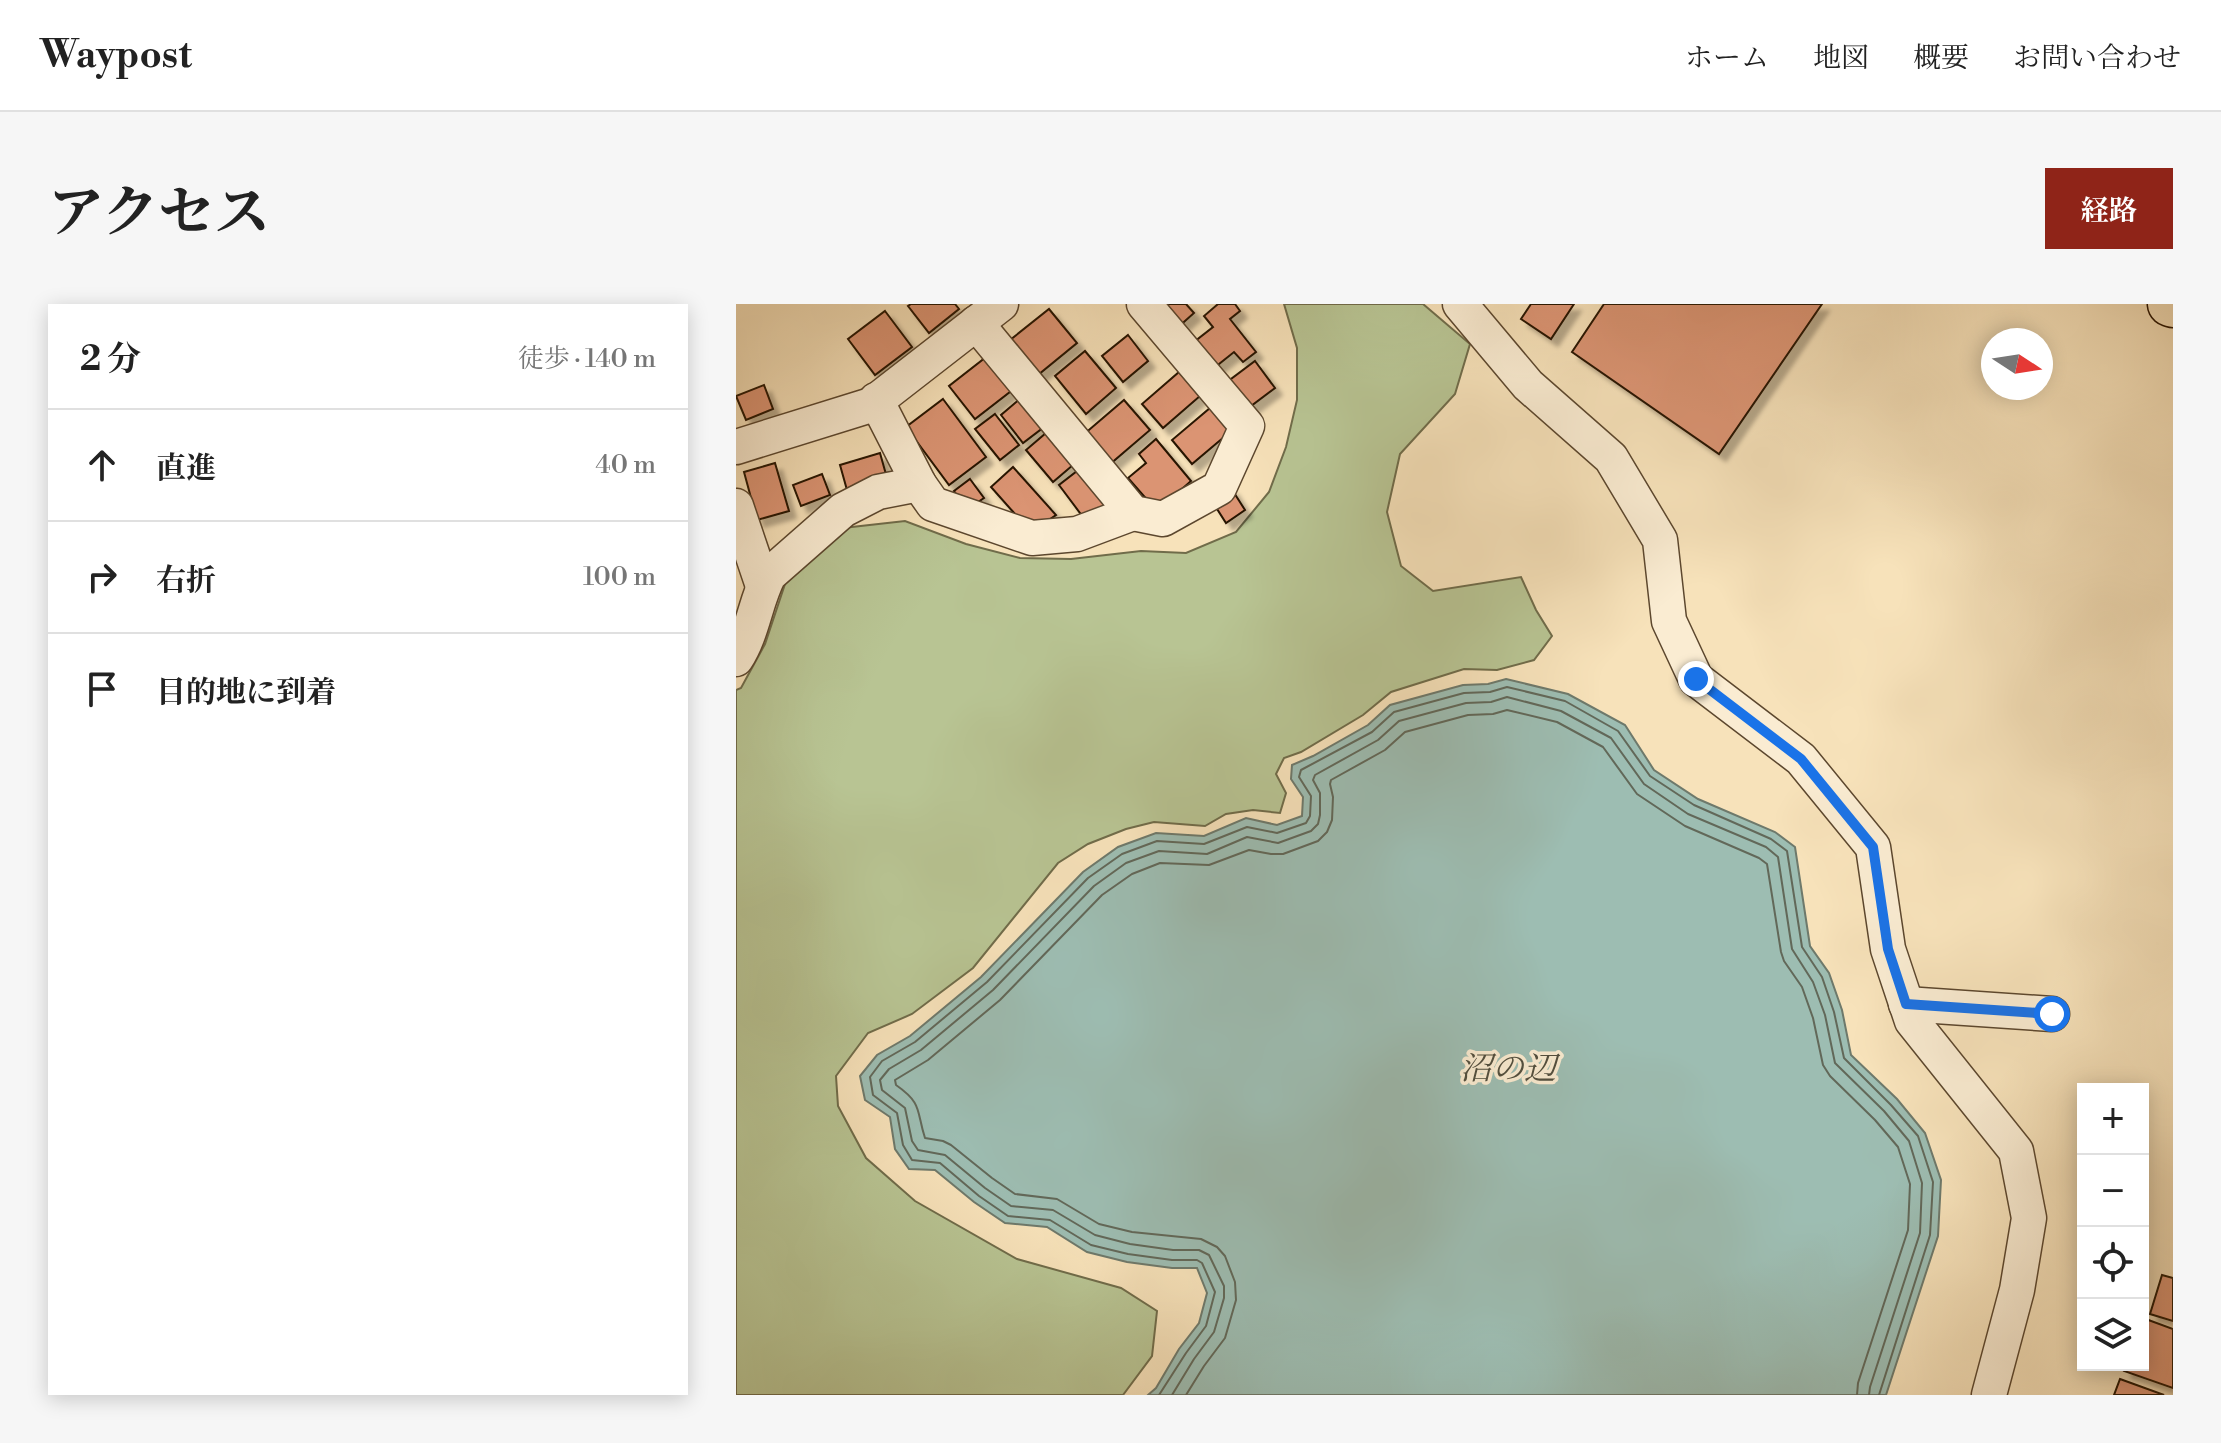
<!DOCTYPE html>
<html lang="ja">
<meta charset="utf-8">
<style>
:root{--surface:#fff;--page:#f6f6f6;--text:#222;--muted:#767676;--line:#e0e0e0;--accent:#8f2418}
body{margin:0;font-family:"Libre Bodoni","Noto Serif JP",serif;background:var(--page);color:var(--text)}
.controls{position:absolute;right:24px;bottom:24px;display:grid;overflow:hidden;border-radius:0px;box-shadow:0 4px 20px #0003}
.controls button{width:72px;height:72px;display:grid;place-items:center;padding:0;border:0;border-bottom:2px solid var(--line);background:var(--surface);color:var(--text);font:40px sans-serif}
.compass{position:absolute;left:1245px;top:24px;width:72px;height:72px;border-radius:50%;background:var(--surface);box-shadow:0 4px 20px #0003;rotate:102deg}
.stop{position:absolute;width:24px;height:24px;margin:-18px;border:6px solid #1a73e8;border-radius:50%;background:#fff}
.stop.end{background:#1a73e8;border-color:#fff;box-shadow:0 2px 8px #0008}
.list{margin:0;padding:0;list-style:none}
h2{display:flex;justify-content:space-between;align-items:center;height:104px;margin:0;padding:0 32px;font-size:34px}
h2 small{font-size:26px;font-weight:400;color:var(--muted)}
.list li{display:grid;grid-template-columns:52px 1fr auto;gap:24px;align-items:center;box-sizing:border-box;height:112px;padding:0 32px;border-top:2px solid var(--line)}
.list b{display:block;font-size:30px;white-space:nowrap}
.list em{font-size:26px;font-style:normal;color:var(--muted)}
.icon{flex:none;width:44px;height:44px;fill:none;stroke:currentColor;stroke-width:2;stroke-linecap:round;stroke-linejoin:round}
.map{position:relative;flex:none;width:1437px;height:1091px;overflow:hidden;border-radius:0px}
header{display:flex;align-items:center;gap:48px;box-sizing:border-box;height:112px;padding:0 40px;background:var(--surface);border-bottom:2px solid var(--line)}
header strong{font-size:38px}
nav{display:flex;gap:44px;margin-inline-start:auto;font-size:28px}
.intro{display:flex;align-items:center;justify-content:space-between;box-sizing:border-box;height:192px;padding:0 48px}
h1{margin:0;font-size:56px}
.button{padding:20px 36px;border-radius:0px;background:var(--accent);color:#fff;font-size:28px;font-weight:700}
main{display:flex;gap:48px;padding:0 48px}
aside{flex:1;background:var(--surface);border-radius:0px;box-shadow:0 4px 20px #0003}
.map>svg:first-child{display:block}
.green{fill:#b8c493;stroke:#706c4a;stroke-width:2}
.water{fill:#9dbdb2;stroke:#6e796b;stroke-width:2}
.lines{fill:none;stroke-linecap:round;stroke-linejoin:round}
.shore{stroke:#626859;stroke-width:2}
.building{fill:#db9473;stroke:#281300;stroke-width:2;filter:url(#shadow)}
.minor-casing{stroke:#5c472e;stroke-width:37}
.highway-casing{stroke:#281300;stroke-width:47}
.minor{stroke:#faecd2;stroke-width:34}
.highway{stroke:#f7e2ba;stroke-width:44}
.route{stroke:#1a73e8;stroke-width:10}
.labels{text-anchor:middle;stroke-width:7;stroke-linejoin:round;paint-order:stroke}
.water-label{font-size:32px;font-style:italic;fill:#514e3e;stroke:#faecd2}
</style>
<header>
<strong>Waypost</strong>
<nav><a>ホーム</a><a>地図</a><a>概要</a><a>お問い合わせ</a></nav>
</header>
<div class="intro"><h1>アクセス</h1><a class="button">経路</a></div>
<main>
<aside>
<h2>2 分<small>徒歩 · 140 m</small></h2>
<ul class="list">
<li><svg class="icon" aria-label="ahead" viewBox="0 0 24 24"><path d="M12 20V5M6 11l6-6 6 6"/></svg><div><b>直進</b></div><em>40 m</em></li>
<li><svg class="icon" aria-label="right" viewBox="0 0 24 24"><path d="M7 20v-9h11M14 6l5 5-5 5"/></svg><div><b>右折</b></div><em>100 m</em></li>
<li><svg class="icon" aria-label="arrive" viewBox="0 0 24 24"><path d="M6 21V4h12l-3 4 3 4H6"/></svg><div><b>目的地に到着</b></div></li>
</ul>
</aside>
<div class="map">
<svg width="1437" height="1091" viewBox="0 0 1437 1091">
<defs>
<filter id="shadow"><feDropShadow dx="7" dy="7" stdDeviation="2" flood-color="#0004"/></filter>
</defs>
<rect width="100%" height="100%" fill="#f7e2ba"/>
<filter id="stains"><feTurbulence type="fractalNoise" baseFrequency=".0025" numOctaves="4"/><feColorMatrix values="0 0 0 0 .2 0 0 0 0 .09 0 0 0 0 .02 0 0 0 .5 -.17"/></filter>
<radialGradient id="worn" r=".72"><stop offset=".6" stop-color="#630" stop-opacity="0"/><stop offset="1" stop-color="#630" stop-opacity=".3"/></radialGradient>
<!-- green -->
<polygon class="green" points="548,0 687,0 734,40 719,90 664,150 651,208 665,262 697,287 785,273 800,306 816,332 798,356 761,366 728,365 655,388 627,411 565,448 548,454 540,470 550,489 544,509 517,506 490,510 469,522 418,518 390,525 352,540 322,559 237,664 176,710 132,729 100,772 102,802 130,854 179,897 281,955 385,984 421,1007 416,1052 387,1091 0,1091 0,386 5,384 29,340 49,280 107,224 169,217 230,240 284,254 335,255 405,247 450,249 500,228 533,188 550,143 561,96 561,44"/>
<!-- water -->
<polygon class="water" points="770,375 832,390 889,421 918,466 962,495 1039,528 1059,543 1074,642 1093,669 1106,706 1115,751 1161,795 1189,829 1205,876 1202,932 1150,1091 412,1091 420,1084 443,1045 463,1019 471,989 461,964 436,964 391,958 351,948 311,923 269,919 238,898 199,866 173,865 159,845 154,813 129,796 124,772 141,751 174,732 245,673 347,568 382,543 420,529 468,532 510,514 541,521 566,512 567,493 555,475 556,461 577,452 632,421 654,401 727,381 752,380"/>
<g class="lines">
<!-- shore -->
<g class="shore">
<polyline points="423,1091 450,1049 470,1022 479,988 466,959 461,956 436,956 392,950 355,941 314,916 272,912 243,892 204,859 176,856 167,841 161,809 137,791 134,773 146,757 179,738 251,678 352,574 386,550 421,537 468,540 511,523 541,529 570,519 574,512 575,492 563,473 565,466 636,428 658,408 728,389 754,388 771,383 829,397 882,427 914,472 958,501 1035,535 1051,547 1066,643 1086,673 1098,708 1108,754 1155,801 1182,832 1197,878 1194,931 1143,1091"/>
<polyline points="436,1091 458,1055 478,1028 488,994 488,982 473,951 463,946 437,946 394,940 359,931 317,906 275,902 249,884 209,851 182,846 176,837 169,804 146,786 144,776 153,765 185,746 257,686 358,582 390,559 423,547 471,550 511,533 542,539 575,527 582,520 584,511 584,489 577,476 579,471 642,436 663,417 730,399 755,398 771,393 825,407 875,434 908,480 952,510 1030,543 1042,553 1056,645 1077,678 1089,711 1099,759 1148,807 1173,837 1186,879 1184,929 1134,1083 1133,1091"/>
<path d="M450,1091L468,1062L489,1034L500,996L499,978L489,952L481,943L465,935L396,928L363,920L321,895L279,890L256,874L215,841L207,837L189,834C180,806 187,800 160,781L159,776L192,756L264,696L366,591L396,570L424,559L473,561L513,546L535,550H547L582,537L591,528L596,516L597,493L594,480L595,476L649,446L669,428L732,411L757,410L771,406L821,418L867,443L901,490L949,522L1023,554L1031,560L1045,648L1048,657L1066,683L1077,714L1087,761L1094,772L1139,816L1162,843L1174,880L1172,926L1122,1079L1121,1091"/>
</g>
</g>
<!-- building -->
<g class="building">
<polygon points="175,0 219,0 223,5 193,29 172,2"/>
<polygon points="429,0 450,0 458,9 440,25"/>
<polygon points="482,0 499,0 504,7 494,15 520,48 507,58 498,48 478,64 458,38 477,23 468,12"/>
<polygon points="795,0 838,0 815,35 785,15"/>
<polygon points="868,0 1086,0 983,150 836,48"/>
<polygon points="313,5 341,39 297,75 269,40"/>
<polygon points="149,7 176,43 139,71 112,35"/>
<polygon points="392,31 412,57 387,78 366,52"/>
<polygon points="349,47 380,84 350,110 319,72"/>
<polygon points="254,50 279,84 239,115 213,82"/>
<polygon points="519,57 539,84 511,105 491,78"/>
<polygon points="443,68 464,92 427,124 406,100"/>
<polygon points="28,81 37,105 10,116 0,92"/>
<polygon points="285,94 308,123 287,139 265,111"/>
<polygon points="207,95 250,153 213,181 170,123"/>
<polygon points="388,96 414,126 373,161 347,131"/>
<polygon points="474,104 494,128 456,160 436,136"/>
<polygon points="259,110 283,141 264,156 239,125"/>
<polygon points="310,129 337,161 317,178 290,146"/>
<polygon points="420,135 455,177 421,207 392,174 410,159 403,150"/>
<polygon points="144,149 151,174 111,186 104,161"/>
<polygon points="39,159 53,207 21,216 8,168"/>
<polygon points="277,163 320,211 295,228 255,183"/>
<polygon points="345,164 372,200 350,217 323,181"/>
<polygon points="86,170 94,191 65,202 57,181"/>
<polygon points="234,175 248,194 230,206 218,187"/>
<polygon points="495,184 509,206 490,219 476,197"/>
<polygon points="1426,971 1437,974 1437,1017 1414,1010"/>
<polygon points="1407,1014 1437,1025 1437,1084 1388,1067 1390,1061 1407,1061"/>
<polygon points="1384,1075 1428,1091 1378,1091"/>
</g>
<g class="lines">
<defs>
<g id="minor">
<polyline points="724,0 792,81 875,154 924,236 933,317 960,375 1065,455 1137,543 1152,645 1176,717 1280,847 1293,914 1281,986 1253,1091"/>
<polyline points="240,19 397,209 427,215 483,184 511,122 408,0"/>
<polyline points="140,96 183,180 197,200 296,234 341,230 397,209"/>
<polyline points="0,143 135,101 265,0"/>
<polyline points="0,202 27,282"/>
<path d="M0,355C17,329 19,298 33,271L107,206L142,188L183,180"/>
<polyline points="1170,700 1316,710"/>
</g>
<polyline id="highway" points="1434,0 1437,1"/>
</defs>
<!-- minor casing -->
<use href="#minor" class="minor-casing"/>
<!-- highway casing -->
<use href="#highway" class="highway-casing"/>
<!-- minor -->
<use href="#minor" class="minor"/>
<!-- highway -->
<use href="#highway" class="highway"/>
</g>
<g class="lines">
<!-- route -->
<polyline class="route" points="960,375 1065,455 1137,543 1152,645 1170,700 1316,710"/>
</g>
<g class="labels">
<!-- water labels -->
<g class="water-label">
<text x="772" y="775">沼の辺</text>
</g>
</g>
<rect width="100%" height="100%" filter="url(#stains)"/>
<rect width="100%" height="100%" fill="url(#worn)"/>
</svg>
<div class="controls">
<button>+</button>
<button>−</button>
<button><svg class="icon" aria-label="locate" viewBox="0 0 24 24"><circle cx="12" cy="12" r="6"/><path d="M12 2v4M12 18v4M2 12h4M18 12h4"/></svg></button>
<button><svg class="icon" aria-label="layers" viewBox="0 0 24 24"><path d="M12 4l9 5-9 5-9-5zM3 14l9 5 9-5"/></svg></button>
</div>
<svg class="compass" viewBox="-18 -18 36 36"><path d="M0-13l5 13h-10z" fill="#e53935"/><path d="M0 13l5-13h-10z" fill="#767676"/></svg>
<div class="stop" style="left:1316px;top:710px"></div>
<div class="stop end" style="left:960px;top:375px"></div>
</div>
</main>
